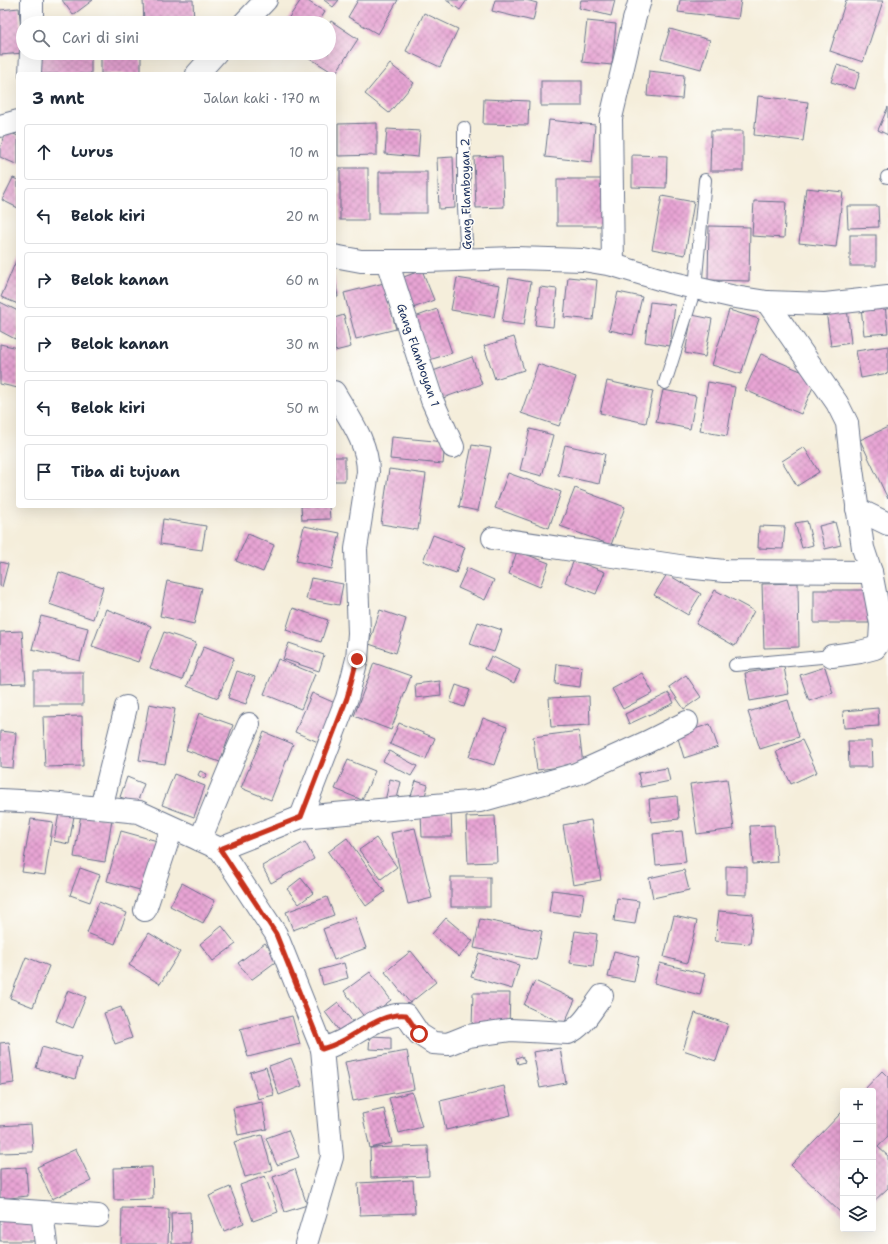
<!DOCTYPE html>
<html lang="id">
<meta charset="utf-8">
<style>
:root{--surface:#fff;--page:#f2f2f3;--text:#1f2937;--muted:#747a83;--line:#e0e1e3}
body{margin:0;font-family:"Shantell Sans",sans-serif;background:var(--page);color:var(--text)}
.controls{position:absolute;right:12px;bottom:12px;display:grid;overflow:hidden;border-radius:4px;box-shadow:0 4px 16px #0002}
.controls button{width:36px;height:36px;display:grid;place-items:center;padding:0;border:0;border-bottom:1px solid var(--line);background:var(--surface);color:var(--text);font:20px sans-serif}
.stop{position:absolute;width:12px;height:12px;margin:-9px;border:3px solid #c8321e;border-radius:50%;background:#fff}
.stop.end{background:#c8321e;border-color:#fff;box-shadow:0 1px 4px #0008}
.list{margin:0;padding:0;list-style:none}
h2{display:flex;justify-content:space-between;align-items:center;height:52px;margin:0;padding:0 16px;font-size:17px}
h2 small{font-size:13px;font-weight:400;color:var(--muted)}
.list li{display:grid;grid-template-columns:26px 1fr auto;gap:12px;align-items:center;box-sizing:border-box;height:56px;margin:0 8px 8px;padding:0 8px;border:1px solid var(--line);border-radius:4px}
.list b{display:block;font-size:15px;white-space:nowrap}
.list em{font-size:13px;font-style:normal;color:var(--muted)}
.icon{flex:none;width:22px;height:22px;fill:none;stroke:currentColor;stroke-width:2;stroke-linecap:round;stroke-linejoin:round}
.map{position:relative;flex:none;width:888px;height:1244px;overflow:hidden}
.search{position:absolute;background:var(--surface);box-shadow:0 4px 16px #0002;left:16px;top:16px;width:320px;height:44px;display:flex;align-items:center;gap:10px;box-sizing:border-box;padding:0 14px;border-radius:22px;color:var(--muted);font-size:15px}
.panel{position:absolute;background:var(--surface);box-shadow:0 4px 16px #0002;left:16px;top:72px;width:320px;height:436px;border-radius:4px}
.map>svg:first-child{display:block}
.building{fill:url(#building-cross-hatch)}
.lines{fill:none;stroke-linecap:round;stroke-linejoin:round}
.lane-casing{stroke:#67728a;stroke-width:14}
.street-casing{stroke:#67728a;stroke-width:24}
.lane{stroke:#fff;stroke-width:12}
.street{stroke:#fff;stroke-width:22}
.route{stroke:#c8321e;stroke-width:5}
.labels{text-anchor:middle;stroke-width:3;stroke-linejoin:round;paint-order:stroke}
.street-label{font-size:12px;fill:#1b2f5e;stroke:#fdfcf7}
</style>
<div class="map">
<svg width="888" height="1244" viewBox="0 0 888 1244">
<defs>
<pattern id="building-cross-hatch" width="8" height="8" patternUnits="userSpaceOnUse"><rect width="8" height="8" fill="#e8a4d4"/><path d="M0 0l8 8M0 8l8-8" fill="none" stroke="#bb86af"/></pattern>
</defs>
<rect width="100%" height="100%" fill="#fdfcf7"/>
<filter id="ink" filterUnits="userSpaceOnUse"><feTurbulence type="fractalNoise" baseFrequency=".025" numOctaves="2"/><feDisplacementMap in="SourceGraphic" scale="8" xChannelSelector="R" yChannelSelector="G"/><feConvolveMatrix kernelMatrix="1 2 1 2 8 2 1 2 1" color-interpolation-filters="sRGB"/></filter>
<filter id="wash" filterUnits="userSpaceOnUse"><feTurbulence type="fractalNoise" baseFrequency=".012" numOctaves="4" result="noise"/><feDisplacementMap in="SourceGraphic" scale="16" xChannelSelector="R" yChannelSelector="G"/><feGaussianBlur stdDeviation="0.9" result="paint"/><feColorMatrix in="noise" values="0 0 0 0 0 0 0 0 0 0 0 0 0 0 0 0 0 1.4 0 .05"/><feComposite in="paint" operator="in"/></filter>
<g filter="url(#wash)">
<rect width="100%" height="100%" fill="#f5eedb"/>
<g id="blocks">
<!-- building -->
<g class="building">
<polygon points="62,0 93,0 73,15"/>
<polygon points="143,0 193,0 194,23 144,23"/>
<polygon points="301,0 306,0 325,12 318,23 285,23"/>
<polygon points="324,0 339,0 333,7"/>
<polygon points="358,0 398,0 378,34 348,17"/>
<polygon points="446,0 467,0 460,10"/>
<polygon points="495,0 526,0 537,3 533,21 492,11"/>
<polygon points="581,0 615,0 611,16 579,8"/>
<polygon points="680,0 741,0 738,19 678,12"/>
<polygon points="846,0 883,1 863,62 830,51"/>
<polygon points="19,8 23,53 0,55 0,10"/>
<polygon points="424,13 458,29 440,67 406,51"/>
<polygon points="331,21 358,39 335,74 308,57 310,53 329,53 329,24"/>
<polygon points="587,21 616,24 612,65 582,62"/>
<polygon points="670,29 710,40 701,69 661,58"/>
<rect x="34" y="53" width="57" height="21"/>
<rect x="101" y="53" width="40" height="21"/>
<polygon points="390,64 414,83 389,113 365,94"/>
<polygon points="837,65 860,72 855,89 831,82"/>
<polygon points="649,71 684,75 682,99 647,96"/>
<rect x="541" y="81" width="41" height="25"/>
<polygon points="758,96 808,102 803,141 754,135"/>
<polygon points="484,99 529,101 528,125 483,124"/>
<polygon points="888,107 888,135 878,130"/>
<polygon points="549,120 595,125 592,162 545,157"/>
<polygon points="377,123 377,155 338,156 338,124"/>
<polygon points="387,129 420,131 418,157 385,154"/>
<polygon points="7,131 18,136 18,165 0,157 0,148"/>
<polygon points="711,131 743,131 743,171 710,171"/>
<polygon points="632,155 667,156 666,188 632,187"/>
<polygon points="502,156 504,207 476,208 474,157"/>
<polygon points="453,157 455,208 439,209 437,158"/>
<rect x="340" y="168" width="28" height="52"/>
<rect x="379" y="172" width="48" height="41"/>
<polygon points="13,178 18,180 18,208 2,200"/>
<rect x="557" y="179" width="48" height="47"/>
<polygon points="806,188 843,192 836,247 799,243"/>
<polygon points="662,196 694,202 685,255 652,249"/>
<polygon points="754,201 786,202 784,238 752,236"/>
<polygon points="847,206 878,206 879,227 848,228"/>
<polygon points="709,226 750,227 749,281 708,280"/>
<rect x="850" y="235" width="26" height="31"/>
<polygon points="18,256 18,304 1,297"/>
<polygon points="422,270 434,300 408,310 396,280"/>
<polygon points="334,275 338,297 334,297"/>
<polygon points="568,277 597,280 593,320 564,317"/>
<polygon points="457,278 500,285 494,317 451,310"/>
<polygon points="509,278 531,282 524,325 502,322"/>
<polygon points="384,283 396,329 356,339 344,293"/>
<polygon points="540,287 557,289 553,327 535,325"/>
<polygon points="618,292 642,297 633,335 609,330"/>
<polygon points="0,302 18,311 18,334 15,339 0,331"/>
<polygon points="650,302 675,305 670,346 645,342"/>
<polygon points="885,305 888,333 864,335 861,307"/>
<polygon points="847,308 851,343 831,346 826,311"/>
<polygon points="437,309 452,353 429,360 415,317"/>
<polygon points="729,310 759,319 741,374 712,365"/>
<polygon points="344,315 351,347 335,351 334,318"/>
<polygon points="692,315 712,319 705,357 685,353"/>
<polygon points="514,337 524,370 495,379 484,346"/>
<polygon points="0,344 18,348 18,388 0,384"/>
<polygon points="888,346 888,373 861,378 856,351"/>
<polygon points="761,354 817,378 801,414 745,390"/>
<polygon points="472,357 482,384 443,398 433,371"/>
<polygon points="538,364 576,377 559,426 521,413"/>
<polygon points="607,381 653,391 646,423 600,413"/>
<polygon points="708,382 735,387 727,436 700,431"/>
<polygon points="663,390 696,396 690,429 656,422"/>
<polygon points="888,427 888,499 860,440"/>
<polygon points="530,429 553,435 542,476 520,470"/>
<polygon points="392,437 445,442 443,464 390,459"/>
<polygon points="472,445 491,448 478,511 459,507"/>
<polygon points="565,445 605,454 599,484 558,475"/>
<polygon points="804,447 819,472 797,486 782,461"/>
<rect x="334" y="457" width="11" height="24"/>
<polygon points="389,469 426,474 418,530 381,524"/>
<polygon points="508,473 561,492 549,528 495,508"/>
<polygon points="575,488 625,507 611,545 560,526"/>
<polygon points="301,506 329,506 330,519 302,520"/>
<polygon points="163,519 206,526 202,550 160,544"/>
<polygon points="807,521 813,545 802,548 795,523"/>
<polygon points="835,522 841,545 825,549 819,526"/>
<polygon points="304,526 340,533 332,569 296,561"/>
<polygon points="759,526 785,527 783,549 758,548"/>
<polygon points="248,534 274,545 263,572 236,561"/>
<polygon points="433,535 465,547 456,573 423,561"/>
<polygon points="517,551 549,563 540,587 509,574"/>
<polygon points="574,560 605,572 596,594 565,582"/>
<polygon points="0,562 8,564 2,587 0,586"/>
<polygon points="467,568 494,580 485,600 458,588"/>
<polygon points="59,572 103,587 93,619 49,604"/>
<polygon points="667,574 701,594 688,615 654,595"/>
<polygon points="311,578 343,584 339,605 306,599"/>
<polygon points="167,581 202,588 194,624 160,616"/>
<polygon points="798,583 799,647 764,648 762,584"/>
<polygon points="715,590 754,611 735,646 696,624"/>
<rect x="814" y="590" width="55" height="33"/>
<polygon points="293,608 328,620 321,642 286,630"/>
<polygon points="106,609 151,626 138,662 92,646"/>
<polygon points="380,610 406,619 396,653 369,644"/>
<polygon points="41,616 88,628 80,661 32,649"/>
<polygon points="478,622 502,630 494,652 470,644"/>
<polygon points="22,631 26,683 0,684 0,632"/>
<polygon points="164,632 196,643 182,680 150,668"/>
<polygon points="289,643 324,655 319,671 283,659"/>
<polygon points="204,646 234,658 218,698 187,686"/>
<polygon points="491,656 520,670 514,683 485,669"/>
<polygon points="278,659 315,674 301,709 264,694"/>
<polygon points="374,663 411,676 391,730 354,716"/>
<polygon points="557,664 582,667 580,687 555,684"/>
<polygon points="784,667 789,694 750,701 745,673"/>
<polygon points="825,667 833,693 809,701 800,675"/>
<polygon points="237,671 255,677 246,704 228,698"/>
<rect x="34" y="672" width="49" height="33"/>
<polygon points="642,673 653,693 623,709 612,689"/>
<polygon points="686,675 701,697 684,709 669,687"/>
<polygon points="440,681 441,695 416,698 415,684"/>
<polygon points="456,685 470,690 464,707 450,702"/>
<polygon points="312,693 335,703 318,742 295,732"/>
<polygon points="669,693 674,703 629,724 625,714"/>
<polygon points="589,696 590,725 551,727 549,698"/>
<polygon points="788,700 799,737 760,749 748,712"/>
<polygon points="149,704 175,709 165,764 139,760"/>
<polygon points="878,708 879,726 844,728 843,711"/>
<polygon points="199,713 233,725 220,762 186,750"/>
<polygon points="82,716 83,766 45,767 43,717"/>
<polygon points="483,718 507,727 494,765 469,757"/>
<polygon points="399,723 435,738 426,759 390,744"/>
<polygon points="710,724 718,747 684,758 677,735"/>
<polygon points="0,731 16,733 13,768 0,767"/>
<polygon points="579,731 583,764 537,770 533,737"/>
<polygon points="264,732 293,744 271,800 241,788"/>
<polygon points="802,740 817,772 791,784 776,752"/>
<polygon points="848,741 871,741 872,767 849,767"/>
<polygon points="389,751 417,766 411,776 383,761"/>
<polygon points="348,760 375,771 362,800 335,789"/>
<polygon points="667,768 670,781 641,787 638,773"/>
<polygon points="200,771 207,774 204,779 198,775"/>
<polygon points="174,774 205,786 194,817 162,805"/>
<polygon points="127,777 144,784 137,803 120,797"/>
<polygon points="390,779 401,782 396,803 385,801"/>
<polygon points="727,779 734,829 697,834 690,784"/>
<polygon points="416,781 428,785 423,803 410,799"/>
<polygon points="677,796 679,819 651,822 649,799"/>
<polygon points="451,812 452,837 422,837 421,813"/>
<polygon points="59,813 74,816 69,844 54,841"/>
<polygon points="81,814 112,820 105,862 74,857"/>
<polygon points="495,816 497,862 468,863 466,817"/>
<polygon points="31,819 53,822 45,875 22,872"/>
<polygon points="591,820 601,880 573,885 563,825"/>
<polygon points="774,825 777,862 753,864 750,826"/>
<polygon points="415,828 432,898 408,904 391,833"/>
<polygon points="121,831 161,842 147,892 107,881"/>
<polygon points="682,831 686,862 656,865 653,834"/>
<polygon points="347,838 385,892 366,906 328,852"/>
<polygon points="376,838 397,867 381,879 359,850"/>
<polygon points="305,842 314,859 271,883 262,866"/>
<polygon points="726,866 747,867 747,895 726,894"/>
<polygon points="80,868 100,875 90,902 70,895"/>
<polygon points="684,870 689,890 653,898 649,878"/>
<rect x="451" y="877" width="39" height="30"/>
<polygon points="301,878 313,893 299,904 287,889"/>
<polygon points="182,883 215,901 203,923 170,906"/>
<polygon points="552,890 584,894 581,916 549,912"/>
<polygon points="327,897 334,915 293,930 286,912"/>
<polygon points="617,898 639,901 635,924 614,921"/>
<polygon points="99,902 127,913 115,944 87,933"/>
<polygon points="719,911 753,914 750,944 715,941"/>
<polygon points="674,916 697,921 687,963 664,957"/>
<polygon points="355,917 366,948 334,960 323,929"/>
<polygon points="446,918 473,941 459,957 432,934"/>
<polygon points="480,919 542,931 536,960 474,948"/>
<polygon points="222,926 236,944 213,961 200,944"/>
<polygon points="575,931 597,934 593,966 570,963"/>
<polygon points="149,933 180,952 160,984 129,965"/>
<polygon points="265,943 278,960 251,980 238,963"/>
<polygon points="411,951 436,982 410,1003 385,972"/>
<polygon points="614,951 639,957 634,982 608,977"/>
<polygon points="479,953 519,965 512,989 471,977"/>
<polygon points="26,957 49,966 33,1007 10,998"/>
<polygon points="344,963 348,978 323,985 319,970"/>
<polygon points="660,963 705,974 700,995 654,983"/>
<polygon points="370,972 391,1000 366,1019 344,991"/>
<polygon points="535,981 575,1000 564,1024 524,1005"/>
<polygon points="68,990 86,997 73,1028 56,1021"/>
<polygon points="473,993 510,993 509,1027 472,1027"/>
<polygon points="338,1002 358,1030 345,1039 325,1012"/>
<polygon points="121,1007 132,1038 115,1044 104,1013"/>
<polygon points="695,1013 728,1024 716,1061 683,1050"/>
<polygon points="292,1016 300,1044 248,1057 240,1029"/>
<polygon points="370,1036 391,1037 391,1050 369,1049"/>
<polygon points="9,1042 14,1083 0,1085 0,1043"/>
<polygon points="42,1047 81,1058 75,1079 36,1068"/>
<polygon points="560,1048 566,1083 540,1088 533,1052"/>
<polygon points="407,1051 414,1089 353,1101 345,1062"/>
<polygon points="522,1056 525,1062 518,1064 516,1058"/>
<polygon points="291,1058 302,1086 279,1095 269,1066"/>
<polygon points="266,1067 274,1095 258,1099 250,1072"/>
<polygon points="882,1071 888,1077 888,1136 878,1147 888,1156 888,1188 873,1202 873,1091 863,1091"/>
<polygon points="504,1086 511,1115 446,1130 440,1101"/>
<polygon points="412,1092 422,1127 399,1133 389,1098"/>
<polygon points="262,1102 267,1129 238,1135 233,1108"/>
<polygon points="384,1109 392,1143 370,1148 428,1146 429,1176 371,1178 370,1148 362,1114"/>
<polygon points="843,1111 843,1215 791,1165"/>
<polygon points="31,1124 33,1152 0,1153 0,1126"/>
<polygon points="288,1130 299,1157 277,1165 266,1138"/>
<polygon points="262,1135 272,1170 245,1177 234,1142"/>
<polygon points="76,1149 91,1181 52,1199 37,1167"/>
<polygon points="26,1167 28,1196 0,1199 0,1169"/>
<polygon points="152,1167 153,1199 114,1200 113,1168"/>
<polygon points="295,1169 307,1205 285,1212 273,1177"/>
<polygon points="265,1176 278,1212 253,1221 240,1185"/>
<polygon points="413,1180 415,1213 360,1215 358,1183"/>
<polygon points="230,1187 244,1223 224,1231 209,1196"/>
<polygon points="122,1208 169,1209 168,1244 121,1244"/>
<polygon points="190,1212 191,1244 172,1244 171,1213"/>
<rect x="0" y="1214" width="36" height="27"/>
</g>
</g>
</g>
<g filter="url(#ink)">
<use href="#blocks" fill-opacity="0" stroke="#67728a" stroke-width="1"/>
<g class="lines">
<defs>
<g id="lane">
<polyline points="464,128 464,207 467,259"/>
<polyline points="887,177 888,177"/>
<polyline points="665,383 695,288 705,180"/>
<polyline points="735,665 832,656"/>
</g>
<g id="street">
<polyline points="32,23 32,0"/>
<polyline points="244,23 266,0"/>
<polyline points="30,74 31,53"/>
<polyline points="197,74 216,53"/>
<polyline points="0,126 18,121"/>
<polyline points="334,256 361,261 426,261 515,258 583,260 613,265 669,282 735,297 767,302 825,304 888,297"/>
<polyline points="387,261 432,400 453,447"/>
<polyline points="613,265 611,118 634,20 640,0"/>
<polyline points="767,302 837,403 847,423 852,469 863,548 871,572 881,624 880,641 875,648 860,652 832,656"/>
<polyline points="857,509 888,524"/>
<polyline points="493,538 686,567 724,571 871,572"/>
<polyline points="0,800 40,802 139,812 220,849 276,934 322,1049 332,1157 306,1244"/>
<polyline points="101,808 126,707"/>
<path d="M301,817L347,698L357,659L359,633L356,549L368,472C368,442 349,418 334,392"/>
<polyline points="200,840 233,760 249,724"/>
<polyline points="220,849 301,817 480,801 576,774 647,742 687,722"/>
<polyline points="145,910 172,828"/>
<path d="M322,1049C329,1047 336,1044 342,1041C361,1031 384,1012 406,1015L419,1034L433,1043L448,1044L468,1036L510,1030L568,1033C583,1027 592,1009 602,996"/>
<polyline points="0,1209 98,1216"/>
<polyline points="42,1213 46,1244"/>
</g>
</defs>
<!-- lane casing -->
<use href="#lane" class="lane-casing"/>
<!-- street casing -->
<use href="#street" class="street-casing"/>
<!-- lane -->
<use href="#lane" class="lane"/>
<!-- street -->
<use href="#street" class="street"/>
</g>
</g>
<g class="lines" filter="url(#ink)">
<!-- route -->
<path class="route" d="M357,659L347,698L301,817L220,849L276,934L322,1049C329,1047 336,1044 342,1041C361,1031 384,1012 406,1015L419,1034"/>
</g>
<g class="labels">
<!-- street labels -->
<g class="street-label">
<text transform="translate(466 194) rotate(-91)" y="4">Gang Flamboyan 2</text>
<text transform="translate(418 355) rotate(71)" y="4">Gang Flamboyan 1</text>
</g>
</g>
</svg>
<div class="controls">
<button>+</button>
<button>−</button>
<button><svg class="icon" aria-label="locate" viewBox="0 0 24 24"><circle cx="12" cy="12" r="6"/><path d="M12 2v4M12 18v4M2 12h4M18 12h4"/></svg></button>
<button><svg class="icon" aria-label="layers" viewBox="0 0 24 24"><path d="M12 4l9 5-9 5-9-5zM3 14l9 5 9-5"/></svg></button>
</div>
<div class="stop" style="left:419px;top:1034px"></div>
<div class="stop end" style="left:357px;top:659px"></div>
<div class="search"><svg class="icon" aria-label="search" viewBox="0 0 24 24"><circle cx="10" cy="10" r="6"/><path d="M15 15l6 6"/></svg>Cari di sini</div>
<section class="panel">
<h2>3 mnt<small>Jalan kaki · 170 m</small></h2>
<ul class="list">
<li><svg class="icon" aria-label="ahead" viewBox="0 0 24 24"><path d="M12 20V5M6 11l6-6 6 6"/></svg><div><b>Lurus</b></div><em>10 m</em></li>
<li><svg class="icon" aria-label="left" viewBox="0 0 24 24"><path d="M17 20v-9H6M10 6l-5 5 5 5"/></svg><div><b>Belok kiri</b></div><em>20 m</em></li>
<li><svg class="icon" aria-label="right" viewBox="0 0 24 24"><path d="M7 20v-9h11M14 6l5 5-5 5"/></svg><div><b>Belok kanan</b></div><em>60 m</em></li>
<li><svg class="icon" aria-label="right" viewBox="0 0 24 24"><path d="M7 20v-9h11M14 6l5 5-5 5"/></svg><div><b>Belok kanan</b></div><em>30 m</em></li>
<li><svg class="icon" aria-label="left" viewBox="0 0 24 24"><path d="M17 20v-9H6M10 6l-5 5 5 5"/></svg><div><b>Belok kiri</b></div><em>50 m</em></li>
<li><svg class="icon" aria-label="arrive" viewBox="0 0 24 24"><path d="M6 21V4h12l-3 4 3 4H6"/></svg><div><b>Tiba di tujuan</b></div></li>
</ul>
</section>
</div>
